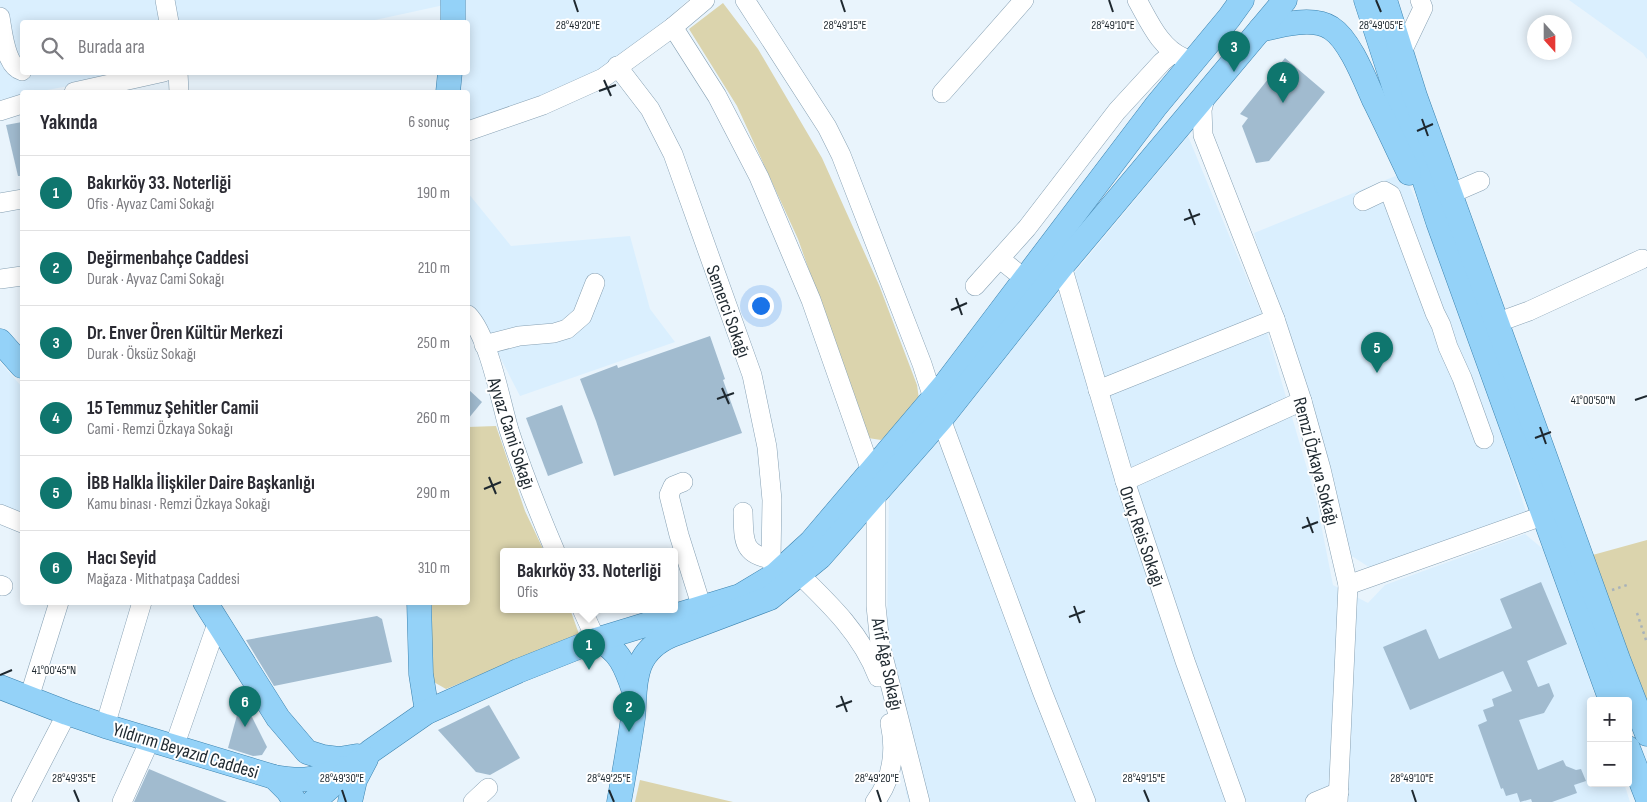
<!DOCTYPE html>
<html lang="tr">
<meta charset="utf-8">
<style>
:root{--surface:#fff;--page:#f2f2f3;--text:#2b2b33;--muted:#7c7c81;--line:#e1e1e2;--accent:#0f766e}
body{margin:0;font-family:"Sofia Sans Condensed",sans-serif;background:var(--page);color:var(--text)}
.controls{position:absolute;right:15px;bottom:15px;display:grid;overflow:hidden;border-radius:5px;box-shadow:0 2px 12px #0003}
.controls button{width:45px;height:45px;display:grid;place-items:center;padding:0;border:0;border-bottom:1px solid var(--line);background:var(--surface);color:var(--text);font:25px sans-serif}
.compass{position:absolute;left:1527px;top:15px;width:45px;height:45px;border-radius:50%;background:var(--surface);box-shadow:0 2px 12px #0003;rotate:159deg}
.you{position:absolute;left:760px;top:305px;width:18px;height:18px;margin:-12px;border:4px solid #fff;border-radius:50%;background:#1a73e8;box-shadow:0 0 0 8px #1a73e833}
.badge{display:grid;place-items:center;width:32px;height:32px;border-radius:50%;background:var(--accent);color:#fff;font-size:16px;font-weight:700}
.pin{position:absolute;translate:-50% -41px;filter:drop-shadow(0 1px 2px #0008)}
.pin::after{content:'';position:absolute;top:26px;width:18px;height:15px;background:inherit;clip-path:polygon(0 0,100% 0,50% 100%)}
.popup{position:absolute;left:500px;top:548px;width:178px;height:65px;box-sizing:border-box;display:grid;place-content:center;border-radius:5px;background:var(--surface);filter:drop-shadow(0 1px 4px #0005);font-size:16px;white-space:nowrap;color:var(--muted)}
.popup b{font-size:19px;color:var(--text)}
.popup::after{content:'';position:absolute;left:50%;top:100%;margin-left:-10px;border:10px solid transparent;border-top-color:var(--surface)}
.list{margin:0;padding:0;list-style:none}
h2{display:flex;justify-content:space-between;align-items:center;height:65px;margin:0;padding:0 20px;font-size:21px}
h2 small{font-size:16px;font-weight:400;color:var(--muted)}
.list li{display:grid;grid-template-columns:32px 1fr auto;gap:15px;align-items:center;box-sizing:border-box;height:75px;padding:0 20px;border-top:1px solid var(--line)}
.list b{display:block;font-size:19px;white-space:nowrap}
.list p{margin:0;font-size:16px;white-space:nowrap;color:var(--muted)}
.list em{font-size:16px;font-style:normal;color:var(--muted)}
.icon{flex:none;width:28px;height:28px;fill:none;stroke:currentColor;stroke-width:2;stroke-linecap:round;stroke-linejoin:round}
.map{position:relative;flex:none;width:1647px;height:802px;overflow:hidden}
.search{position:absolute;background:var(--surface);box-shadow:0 2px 12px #0003;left:20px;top:20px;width:450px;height:55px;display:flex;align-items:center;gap:12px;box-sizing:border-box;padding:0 18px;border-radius:5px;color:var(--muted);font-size:19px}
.panel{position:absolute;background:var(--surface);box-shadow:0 2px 12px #0003;left:20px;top:90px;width:450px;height:515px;border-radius:5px}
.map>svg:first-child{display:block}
.built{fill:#daeffe}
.green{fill:#dbd4ad}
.building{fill:#a1bbcf}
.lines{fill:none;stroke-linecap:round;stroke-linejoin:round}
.minor-casing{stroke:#86a0b3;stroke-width:20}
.major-casing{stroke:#3c83af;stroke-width:25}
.path{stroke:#a8b2ba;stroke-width:2.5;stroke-dasharray:2.5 4;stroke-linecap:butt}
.minor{stroke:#fff;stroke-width:19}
.major{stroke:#94d2f8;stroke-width:24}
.ticks{fill:none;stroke:#1e282f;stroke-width:2}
.labels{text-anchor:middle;stroke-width:4;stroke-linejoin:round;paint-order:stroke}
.street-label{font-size:19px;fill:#1e282f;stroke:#fff}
.ticks-label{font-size:12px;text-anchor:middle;fill:#1e282f;stroke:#fff;stroke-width:4;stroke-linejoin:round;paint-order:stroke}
</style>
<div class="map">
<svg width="1647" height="802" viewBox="0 0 1647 802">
<rect width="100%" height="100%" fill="#e9f4fc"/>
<!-- built -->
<g class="built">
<polygon points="0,0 443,0 444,5 366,22 22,22 22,72 136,73 37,92 22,92 22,95 0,100"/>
<polygon points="460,0 688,0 656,29 584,80 468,122 468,92 456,92 458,73 468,72 468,22 460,22"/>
<polygon points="1569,0 1647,0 1647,59 1643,53"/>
<polygon points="1188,136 1262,315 1316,499 1333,585 1368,603 1385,585 1525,534 1543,549 1597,701 1591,701 1591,783 1624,783 1630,802 909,802 906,793 887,630 889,496"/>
<polygon points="1403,173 1446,261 1528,518 1372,569 1347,553 1254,233"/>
<polygon points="468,193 511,246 630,236 650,309 675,342 520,396 483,324 468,304"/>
<polygon points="0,362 22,387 22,513 0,504"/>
</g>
<!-- green -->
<g class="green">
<polygon points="723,3 758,49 822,158 879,285 917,385 919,399 911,412 881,440 868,438 798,239 737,106 689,29"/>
<polygon points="496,426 525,511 544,551 504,551 504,609 570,609 579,634 446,689 432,681 432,603 468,602 468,427"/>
<polygon points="1647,540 1647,720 1589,556"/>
<polygon points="640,780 733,802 635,802"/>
</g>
<!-- building -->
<g class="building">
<polygon points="1285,58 1325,92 1269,161 1256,163 1242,126 1248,118 1240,114"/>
<polygon points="22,122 22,176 18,176 6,125"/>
<polygon points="710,336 725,379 723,380 742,433 614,476 596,421 580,379 617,365 618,368"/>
<polygon points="468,389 482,402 468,419"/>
<polygon points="562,405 583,463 548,476 526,418"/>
<polygon points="1541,582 1567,644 1527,661 1538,687 1549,683 1554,696 1544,713 1519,720 1538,770 1563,760 1566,766 1576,770 1581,769 1586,781 1574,785 1577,793 1552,802 1532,802 1531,799 1520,802 1517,793 1506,796 1503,788 1501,789 1478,725 1487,721 1483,710 1494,706 1492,699 1512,691 1503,671 1410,710 1383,647 1426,629 1439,659 1512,628 1500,599"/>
<polygon points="377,616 382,619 392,662 274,686 246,640"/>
<polygon points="242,697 267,747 262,755 253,756 228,748"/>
<polygon points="489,705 520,758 490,775 476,772 438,730"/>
<polygon points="149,769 227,802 134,802"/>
</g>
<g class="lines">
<defs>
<g id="minor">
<polyline points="165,0 169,22"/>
<polyline points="745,0 827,127 841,155 922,364 933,398"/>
<path d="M1137,0C1149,21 1160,48 1184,58"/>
<path d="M0,17C3,33 5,66 22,71"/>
<polyline points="673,27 717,96 759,177 811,300 871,471"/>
<polyline points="1401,54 1423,8 1420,0"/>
<polyline points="617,66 650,109 673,154 752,375 767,447 772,500 771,559 775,575"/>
<polyline points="178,72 179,92"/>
<polyline points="74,92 164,72"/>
<polyline points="942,93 1024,0"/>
<polyline points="1206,94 1202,110 1203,135 1275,319 1302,401 1321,469 1348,585 1338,802"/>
<polyline points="0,111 22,104"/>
<polyline points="468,131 543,105 603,78 673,27 705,0"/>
<polyline points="1450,194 1480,181"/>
<polyline points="1363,201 1384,191 1391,195 1435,313 1441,325 1448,347 1462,378 1484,439"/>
<polyline points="0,203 22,199"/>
<polyline points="1000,259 1025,279"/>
<polyline points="1062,266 1125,481 1185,661 1236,802"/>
<polyline points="0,279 22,276"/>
<polyline points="975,286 1027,228 1117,111 1162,62 1173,53"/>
<path d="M468,315C489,337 500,399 509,430C522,471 538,511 555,551"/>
<polyline points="1485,327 1529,311 1642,259"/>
<polyline points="484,345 519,336 554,333 567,329 582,316 595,283"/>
<polyline points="1098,390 1275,319"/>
<polyline points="941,419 1042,691 1086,802"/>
<polyline points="1125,481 1302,401"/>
<polyline points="683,482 673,486 669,495 679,535 702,608"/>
<polyline points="876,493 876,606 880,644 920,802"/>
<path d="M743,512C744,538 741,554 771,559"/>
<polyline points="0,514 22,523"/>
<path d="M799,574C831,605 862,635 878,677"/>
<polyline points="0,585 3,586"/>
<polyline points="1348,585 1545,515"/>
<polyline points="582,609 596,640"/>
<polyline points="29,698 59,602"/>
<polyline points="105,726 142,602"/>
<polyline points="174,747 218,621"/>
<polyline points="21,802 67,713"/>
<polyline points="122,802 150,740"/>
<polyline points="473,802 488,788"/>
<path d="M875,802C893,778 896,751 890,723"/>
<polyline points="1315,802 1339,792"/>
</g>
<g id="major">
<polyline points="1366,0 1438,222 1611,701"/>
<polyline points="1385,0 1415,96 1618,659 1647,734"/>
<polyline points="453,22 453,0"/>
<path d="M1260,30C1280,25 1313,16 1331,28C1350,40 1365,80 1374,100C1386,124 1397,148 1409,173"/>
<polyline points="448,92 450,72"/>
<polyline points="0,341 22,366"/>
<polyline points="205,602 278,718 307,752 323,757 339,759 357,756"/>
<polyline points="419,602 421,674 427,712"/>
<path d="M596,640C619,647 627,670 634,691"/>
<path d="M0,687L67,713L105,726L274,777C303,782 317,780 344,768"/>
<polyline points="1628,748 1647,797"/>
<polyline points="274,777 288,791 295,802"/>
<polyline points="313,802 371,751 427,712 518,671 596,640 740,596 775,575 811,542 947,382 1156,106 1229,18 1242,0"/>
<polyline points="350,802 355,780 366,759"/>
<path d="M619,802C624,774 629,746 633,718C635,701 633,682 640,665C646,650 658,641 672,635L770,598L820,557L941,419L1062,266L1285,0"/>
</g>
</defs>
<!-- minor casing -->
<use href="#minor" class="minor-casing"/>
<!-- major casing -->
<use href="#major" class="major-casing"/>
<!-- path -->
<g class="path">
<polyline points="1612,590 1627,585"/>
<polyline points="1637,613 1647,643"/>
</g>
<!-- minor -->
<use href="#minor" class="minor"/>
<!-- major -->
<use href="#major" class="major"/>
</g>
<!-- ticks -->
<path class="ticks" d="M574,0L578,12M841,0L845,12M1109,0L1113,12M1376,0L1381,12M604,80L611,96M599,91L616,85M1422,119L1428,136M1417,131L1433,124M1189,209L1195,225M1184,220L1200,214M956,298L962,315M951,310L967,303M722,388L729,404M717,399L734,393M1635,400L1647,396M1540,427L1546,444M1535,438L1551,432M489,477L496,494M484,489L501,482M1307,517L1313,533M1302,528L1318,522M1074,606L1080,623M1069,617L1085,611M0,675L12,670M841,696L847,712M836,707L852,701M74,790L79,802M342,790L346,802M609,790L614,802M877,790L881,802M1144,790L1149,802M1412,790L1416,802"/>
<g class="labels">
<!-- street labels -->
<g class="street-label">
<text transform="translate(729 311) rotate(70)" y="7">Semerci Sokağı</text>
<text transform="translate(512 433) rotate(72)" y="7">Ayvaz Cami Sokağı</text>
<text transform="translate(1317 461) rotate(75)" y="7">Remzi Özkaya Sokağı</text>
<text transform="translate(1143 536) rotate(71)" y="7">Oruç Reis Sokağı</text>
<text transform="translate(888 664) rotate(78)" y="7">Arif Ağa Sokağı</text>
<text transform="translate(186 750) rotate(17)" y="7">Yıldırım Beyazıd Caddesi</text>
</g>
</g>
<g class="ticks-label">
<text x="578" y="29">28°49'20"E</text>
<text x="845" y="29">28°49'15"E</text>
<text x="1113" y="29">28°49'10"E</text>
<text x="1381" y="29">28°49'05"E</text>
<text x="1593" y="404">41°00'50"N</text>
<text x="54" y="674">41°00'45"N</text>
<text x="74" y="782">28°49'35"E</text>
<text x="342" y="782">28°49'30"E</text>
<text x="609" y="782">28°49'25"E</text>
<text x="877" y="782">28°49'20"E</text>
<text x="1144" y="782">28°49'15"E</text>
<text x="1412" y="782">28°49'10"E</text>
</g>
</svg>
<div class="controls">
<button>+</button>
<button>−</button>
</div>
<svg class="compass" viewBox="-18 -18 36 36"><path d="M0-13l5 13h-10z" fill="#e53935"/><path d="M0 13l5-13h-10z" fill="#7c7c81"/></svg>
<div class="you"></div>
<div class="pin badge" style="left:589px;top:670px">1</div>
<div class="popup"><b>Bakırköy 33. Noterliği</b>Ofis</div>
<div class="pin badge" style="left:629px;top:732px">2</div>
<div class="pin badge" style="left:1234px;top:72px">3</div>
<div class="pin badge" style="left:1283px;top:103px">4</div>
<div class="pin badge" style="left:1377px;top:373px">5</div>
<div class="pin badge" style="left:245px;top:727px">6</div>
<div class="search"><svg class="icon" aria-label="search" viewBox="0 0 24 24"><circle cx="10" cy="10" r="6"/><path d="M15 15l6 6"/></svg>Burada ara</div>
<section class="panel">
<h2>Yakında<small>6 sonuç</small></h2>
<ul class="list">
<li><span class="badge">1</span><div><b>Bakırköy 33. Noterliği</b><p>Ofis · Ayvaz Cami Sokağı</p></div><em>190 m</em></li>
<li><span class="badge">2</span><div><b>Değirmenbahçe Caddesi</b><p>Durak · Ayvaz Cami Sokağı</p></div><em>210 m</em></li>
<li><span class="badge">3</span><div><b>Dr. Enver Ören Kültür Merkezi</b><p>Durak · Öksüz Sokağı</p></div><em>250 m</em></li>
<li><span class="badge">4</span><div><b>15 Temmuz Şehitler Camii</b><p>Cami · Remzi Özkaya Sokağı</p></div><em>260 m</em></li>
<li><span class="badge">5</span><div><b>İBB Halkla İlişkiler Daire Başkanlığı</b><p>Kamu binası · Remzi Özkaya Sokağı</p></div><em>290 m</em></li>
<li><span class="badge">6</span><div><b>Hacı Seyid</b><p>Mağaza · Mithatpaşa Caddesi</p></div><em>310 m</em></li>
</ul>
</section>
</div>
